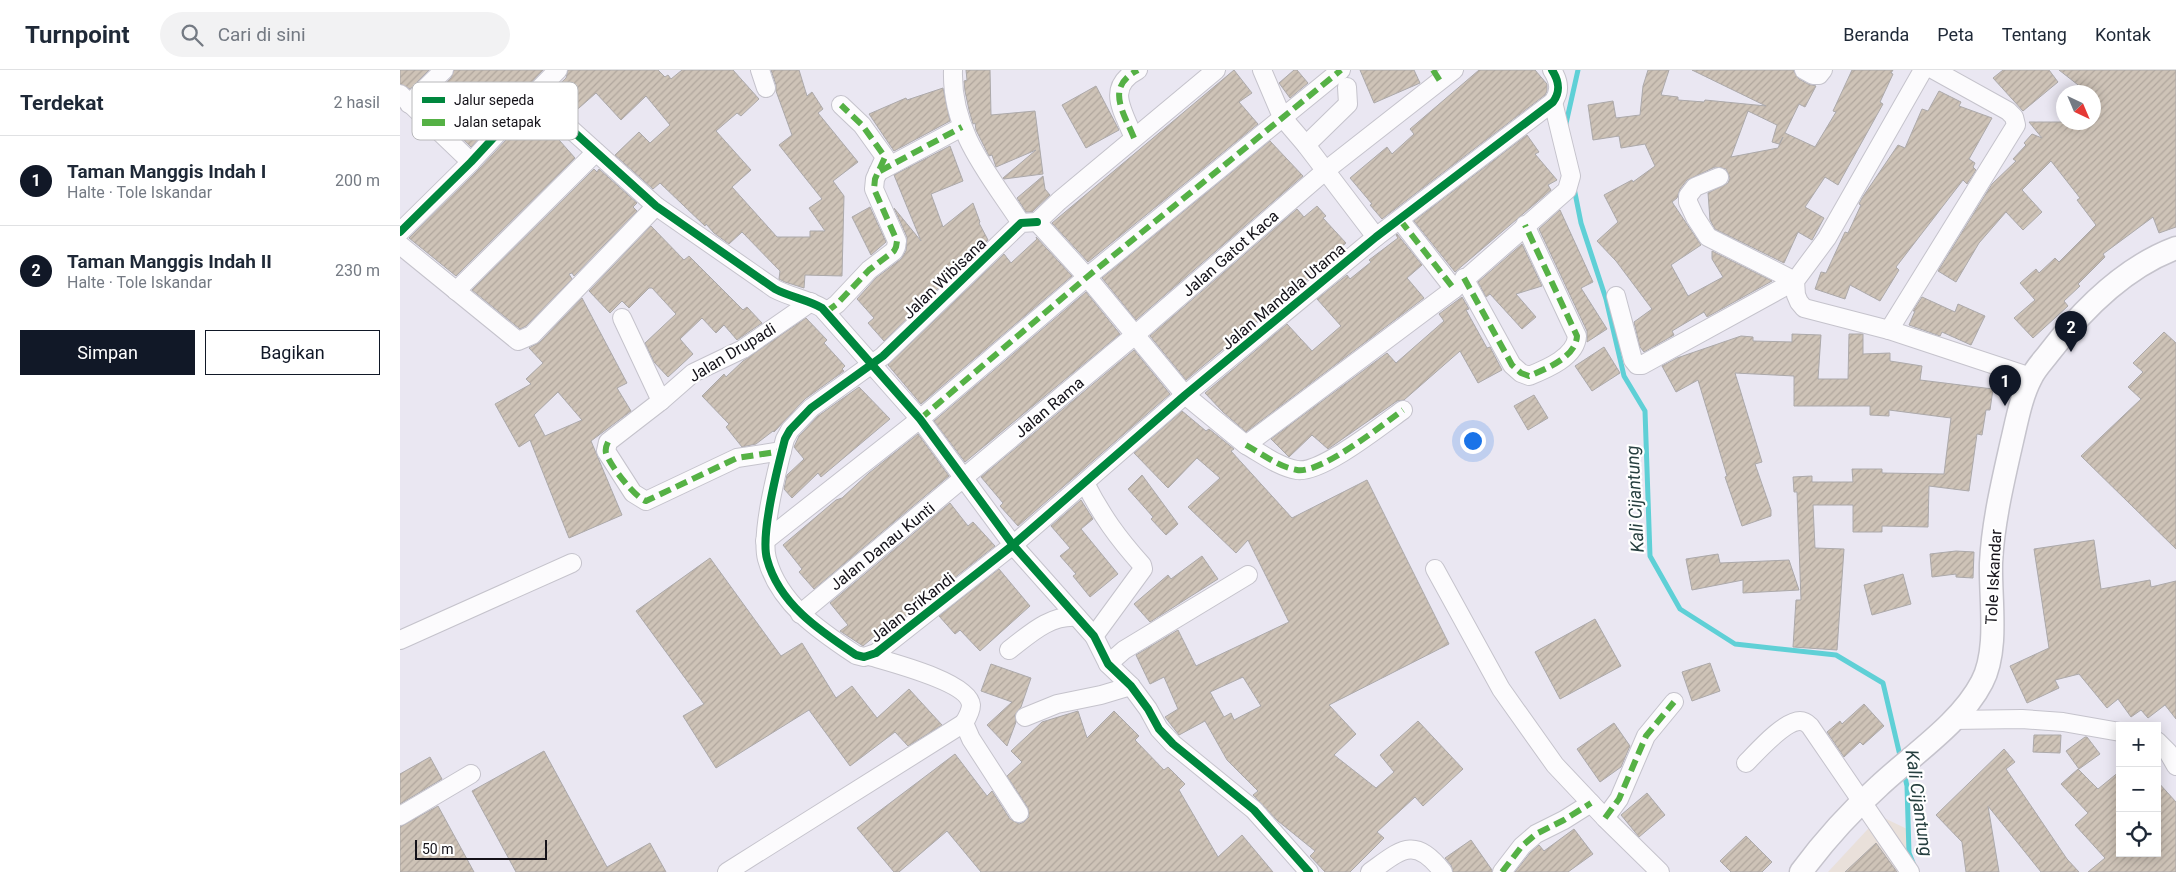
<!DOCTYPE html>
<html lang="id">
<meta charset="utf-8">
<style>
:root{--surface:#fff;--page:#f2f2f3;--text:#1f2937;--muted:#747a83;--line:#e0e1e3;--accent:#111827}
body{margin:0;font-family:Roboto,sans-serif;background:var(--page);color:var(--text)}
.controls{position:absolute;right:15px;bottom:15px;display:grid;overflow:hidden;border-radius:0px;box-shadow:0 2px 12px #0003}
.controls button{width:45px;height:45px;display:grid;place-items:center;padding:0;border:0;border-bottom:1px solid var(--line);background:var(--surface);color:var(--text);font:25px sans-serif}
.compass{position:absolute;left:1656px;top:15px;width:45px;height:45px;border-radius:50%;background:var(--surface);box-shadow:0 2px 12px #0003;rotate:136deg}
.scale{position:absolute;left:15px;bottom:12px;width:132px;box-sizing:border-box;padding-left:5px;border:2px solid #141219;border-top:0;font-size:14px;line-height:18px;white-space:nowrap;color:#141219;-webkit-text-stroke:4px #fff;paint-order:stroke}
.you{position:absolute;left:1072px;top:370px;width:18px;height:18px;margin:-12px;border:4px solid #fff;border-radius:50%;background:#1a73e8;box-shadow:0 0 0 8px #1a73e833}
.badge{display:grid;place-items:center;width:32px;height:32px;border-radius:50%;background:var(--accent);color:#fff;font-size:16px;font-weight:700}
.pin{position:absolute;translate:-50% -41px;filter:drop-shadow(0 1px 2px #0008)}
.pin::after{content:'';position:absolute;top:26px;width:18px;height:15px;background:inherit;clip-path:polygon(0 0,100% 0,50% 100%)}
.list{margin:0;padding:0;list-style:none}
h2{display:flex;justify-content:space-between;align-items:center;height:65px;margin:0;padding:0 20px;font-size:21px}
h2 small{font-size:16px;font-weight:400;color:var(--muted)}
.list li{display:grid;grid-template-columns:32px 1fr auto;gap:15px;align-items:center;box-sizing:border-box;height:90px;padding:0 20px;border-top:1px solid var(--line)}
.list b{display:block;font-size:19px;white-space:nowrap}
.list p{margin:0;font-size:16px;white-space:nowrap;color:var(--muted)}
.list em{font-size:16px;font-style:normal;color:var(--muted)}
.actions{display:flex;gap:10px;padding:15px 20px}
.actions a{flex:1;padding:11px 0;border:1px solid var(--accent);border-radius:0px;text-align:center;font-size:18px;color:var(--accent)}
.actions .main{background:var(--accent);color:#fff}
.icon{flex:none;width:28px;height:28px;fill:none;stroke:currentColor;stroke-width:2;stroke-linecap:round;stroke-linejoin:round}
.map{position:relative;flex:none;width:1776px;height:802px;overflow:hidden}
header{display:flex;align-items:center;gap:30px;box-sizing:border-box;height:70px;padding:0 25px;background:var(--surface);border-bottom:1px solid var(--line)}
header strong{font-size:24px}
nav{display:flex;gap:28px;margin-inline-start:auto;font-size:18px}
.search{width:350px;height:45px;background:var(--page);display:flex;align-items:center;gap:12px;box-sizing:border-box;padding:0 18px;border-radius:28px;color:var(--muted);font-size:19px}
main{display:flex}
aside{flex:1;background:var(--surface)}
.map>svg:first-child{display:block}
.commercial{fill:#e9e0da}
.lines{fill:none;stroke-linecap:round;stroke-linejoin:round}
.stream{stroke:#5fd0d6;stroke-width:5}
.building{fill:url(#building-hatch);stroke:#aca9aa;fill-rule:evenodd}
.minor-casing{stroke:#c5c3cc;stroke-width:20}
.major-casing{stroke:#c5c3cc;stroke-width:25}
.minor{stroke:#fcfbfd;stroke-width:18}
.major{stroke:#fcfbfd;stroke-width:22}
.quiet{stroke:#55b145;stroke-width:6;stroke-dasharray:12 6;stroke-linecap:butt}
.cycleway-casing{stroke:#fff;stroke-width:11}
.cycleway{stroke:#00873e;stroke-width:8}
.labels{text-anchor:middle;stroke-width:4.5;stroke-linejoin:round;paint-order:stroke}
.street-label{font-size:16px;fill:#141219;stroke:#fff}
.water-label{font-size:18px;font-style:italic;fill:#263f3f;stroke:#fff}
.key{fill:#fff;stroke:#b8b8ba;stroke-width:1}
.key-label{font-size:14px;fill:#141219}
</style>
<header>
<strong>Turnpoint</strong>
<div class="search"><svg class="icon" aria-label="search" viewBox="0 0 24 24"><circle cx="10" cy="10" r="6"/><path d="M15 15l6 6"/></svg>Cari di sini</div>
<nav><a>Beranda</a><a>Peta</a><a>Tentang</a><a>Kontak</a></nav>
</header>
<main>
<aside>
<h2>Terdekat<small>2 hasil</small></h2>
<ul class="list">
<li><span class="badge">1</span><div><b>Taman Manggis Indah I</b><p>Halte · Tole Iskandar</p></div><em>200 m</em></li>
<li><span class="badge">2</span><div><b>Taman Manggis Indah II</b><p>Halte · Tole Iskandar</p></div><em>230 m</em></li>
</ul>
<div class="actions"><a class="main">Simpan</a><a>Bagikan</a></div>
</aside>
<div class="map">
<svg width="1776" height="802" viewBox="0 0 1776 802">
<defs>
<pattern id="building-hatch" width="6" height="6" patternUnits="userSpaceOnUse" patternTransform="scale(1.25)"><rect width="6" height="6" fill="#cec3b7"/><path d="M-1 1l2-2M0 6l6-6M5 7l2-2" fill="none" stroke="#b0a69d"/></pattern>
</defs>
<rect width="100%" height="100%" fill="#eae7f2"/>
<!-- commercial -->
<polygon class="commercial" points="1480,746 1507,759 1511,802 1428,802"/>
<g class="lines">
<!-- stream -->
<g class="stream">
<polyline points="1165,58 1178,0"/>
<polyline points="1174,118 1181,153 1206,229 1224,306 1245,341 1250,486 1280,539 1335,574 1436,585 1483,613 1501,690"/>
<polyline points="1504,703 1507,716 1509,783 1513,793"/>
</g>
</g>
<!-- building -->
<g class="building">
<polygon points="0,0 29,0 10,19 0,14"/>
<polygon points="54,0 143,0 71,77 25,33 51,8"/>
<polygon points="168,0 258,0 265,7 268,5 271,9 282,0 333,0 359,29 341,46 337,43 316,61 351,100 332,117 377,167 410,167 410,161 425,161 409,138 422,129 379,75 392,65 376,21 376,15 371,0 399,0 407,26 412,22 423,39 418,43 458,92 433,111 444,126 442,206 405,205 404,218 385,212 379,209 380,201 342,162 329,174 314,163 306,154 305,156 260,113 253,119 215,85 239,62 250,73 270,55 246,26 221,50 196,23 171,45 148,25 166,8"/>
<polygon points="566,0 590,0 591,45 635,41 643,104 604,109 603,108 636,80 596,97 592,85 589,86 576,60 575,53 573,54 569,40 565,21 564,11 567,10"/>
<polygon points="834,0 852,23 839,32 858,54 688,192 652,153"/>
<polygon points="894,0 897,0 908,13 890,28 879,13"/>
<polygon points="960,0 1014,0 1020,13 974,33"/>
<polygon points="1079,0 1135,0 1147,14 1147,21 1145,25 982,149 970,135 972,134 950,108 987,77 992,84 1014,64 1010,59"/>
<path d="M1248,0H1269L1261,25L1278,27V30L1304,32L1305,30L1366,36L1292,0H1393L1399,9L1408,14L1416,16L1405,37L1399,34L1385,63L1415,77L1436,42L1433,41L1452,0H1493L1491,3L1493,4L1480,32L1483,34L1438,115L1425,107L1405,137L1424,148L1412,170L1398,162L1384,193L1315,159L1310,150L1308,123L1328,113L1330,108L1326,99L1315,97L1287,110L1280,119L1277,128L1272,132L1301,175L1271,195L1288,226L1323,207L1312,189V181L1372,211L1307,247L1304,242L1272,261L1274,265L1244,282L1240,277L1234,252L1252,239L1216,191L1197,171L1218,152L1204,125L1232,110L1233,112L1255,96L1245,74L1221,78L1219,66L1193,70L1188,35L1213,31L1216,48L1240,45L1243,16ZM1348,41L1377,55L1372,72L1379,74L1383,67L1378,78L1331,87Z"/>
<polygon points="1603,0 1649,0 1658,12 1623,41 1593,8"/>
<polygon points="1659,0 1776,0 1776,157 1759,163 1753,147 1703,184 1705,187 1678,214 1680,216 1664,231 1668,236 1633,268 1614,248 1635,230 1620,213 1636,199 1639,203 1655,188 1659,192 1696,155 1677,130 1680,128 1651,91 1622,120 1642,142 1623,160 1606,142 1579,173 1556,212 1538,201 1592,114 1616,91 1613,89 1626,75 1624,73 1632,64 1642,68 1629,52 1694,52 1694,22 1687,22"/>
<polygon points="696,16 719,60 686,78 662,35"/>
<polygon points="543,18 550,51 494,81 469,44 506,28 507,30"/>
<polygon points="1539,21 1561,32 1559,36 1592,48 1569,89 1575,93 1573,97 1576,100 1567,114 1563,110 1496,197 1499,200 1480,231 1450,215 1445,229 1415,219 1421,202 1426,203 1445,162 1448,163 1461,135 1459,134 1462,128 1498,75 1505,78 1522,39 1528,41"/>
<polygon points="134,40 155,59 152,62 175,88 56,206 9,168 79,99"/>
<polygon points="1127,65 1139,82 1135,84 1157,110 1148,115 1151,120 1055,202 1014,151"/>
<polygon points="870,71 903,106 736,250 702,208"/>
<polygon points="550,76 563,111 531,124 543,157 573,133 580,152 579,153 588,170 484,271 468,253 474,248 457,229 476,208 501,189 506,181 507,167 494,138 521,171 494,105"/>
<polygon points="194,99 197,102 199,99 237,133 233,137 237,141 174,206 172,203 169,204 172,209 126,256 120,259 72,220"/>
<polygon points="643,106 645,119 650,125 632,142 626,142 617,128"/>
<polygon points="917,136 926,146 923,148 946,173 931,187 932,189 786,310 750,266 897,139 904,147"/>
<polygon points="470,137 486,172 471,185 452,147"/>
<polygon points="1160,140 1193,212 1181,218 1207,259 1187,272 1187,261 1139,159"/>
<polygon points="251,156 284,190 289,186 343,240 347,237 362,253 337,270 324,255 316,263 302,248 280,269 293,284 268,307 254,292 245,273 276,244 252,218 249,218 229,238 222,231 210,243 189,221"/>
<polygon points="997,164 1022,195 1007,208 1024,228 846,362 823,342 805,323 887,254 912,281 941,256 917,229 947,205 950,209 971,192 969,190 998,168 996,165"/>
<polygon points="636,167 672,206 521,334 488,295 604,184 611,193 637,169"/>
<polygon points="1122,174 1142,216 1116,224 1136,247 1122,259 1090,224 1086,227 1078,212"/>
<polygon points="686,222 720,264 565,392 534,351"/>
<polygon points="1062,227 1069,239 1066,240 1087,278 1090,277 1102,300 1078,313 1060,281 1004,330 997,331 928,379 912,365 889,387 871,369 987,283 996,293 1044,251 1039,244"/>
<polygon points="1522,227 1555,242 1558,234 1585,246 1571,275 1542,262 1540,266 1509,255 1515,241 1513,241"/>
<path d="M182,228L227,313L217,318L231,341L191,371L222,445L169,468L130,370L119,377L95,334L131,314L126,309L143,293L129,278L140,272ZM158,322L182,350L145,366L134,345Z"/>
<polygon points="406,248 427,270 424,273 445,296 442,299 444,301 405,329 374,362 373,361 356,374 342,377 326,357 329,354 302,326 324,304 326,307 343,291"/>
<polygon points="1764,262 1776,273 1776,479 1681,386 1741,329 1728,317 1743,302 1733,293"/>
<polygon points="1392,264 1421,265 1418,309 1448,309 1449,264 1463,264 1463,284 1490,283 1490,291 1522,296 1520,310 1593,319 1590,340 1586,340 1582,365 1577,364 1569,421 1529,416 1528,457 1482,456 1482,462 1453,462 1453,435 1413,435 1415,478 1444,479 1437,580 1393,577 1396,530 1401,530 1397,422 1394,422 1393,407 1412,406 1412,412 1453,412 1452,399 1482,399 1482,403 1544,404 1551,348 1489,340 1489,346 1470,345 1470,336 1394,336 1394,306 1335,303 1362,392 1355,394 1371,440 1371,446 1342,456 1325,407 1327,406 1298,310 1276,322 1262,296 1277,288 1341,266 1353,267 1353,271 1392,272"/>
<polygon points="1204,277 1220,303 1192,321 1175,296"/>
<polygon points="734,280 770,324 618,456 600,436 603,433 581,407"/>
<polygon points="459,317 490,349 421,407 418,403 392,428 384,419 387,405 404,389 394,377 399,366 418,346"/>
<polygon points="1134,325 1148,348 1128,360 1114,336"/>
<path d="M782,341L806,361L809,359L834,379L831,381L892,448L967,410L1049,574L929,635L956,664L934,685L976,718L994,702L980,685L1018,651L1063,699L1023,736L1015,727L977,762L984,768L950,802H925L910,786L915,781L878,751L853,725L858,721L827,690L805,651L779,665L765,647L778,639L764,607L750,614L736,585L778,560L796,596L889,552L848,470L836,483L788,437L820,408L797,388L768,418L734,383ZM843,607L861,636L834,650L831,643L824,647L810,622Z"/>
<polygon points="518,364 549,406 414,519 399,502 402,499 383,475 436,430 442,428 469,403"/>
<polygon points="742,405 778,454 766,465 751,449 753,447 728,419"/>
<polygon points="681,430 693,449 681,459 718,504 690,527 673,506 676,504 660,486 670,478 651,456"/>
<polygon points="550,433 568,456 573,452 595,476 479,567 476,565 463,576 440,561 448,555 430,533"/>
<polygon points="1694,470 1701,519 1750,510 1751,517 1776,511 1776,649 1765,635 1748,648 1741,640 1731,647 1718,629 1707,638 1679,604 1655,610 1659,618 1627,633 1610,596 1649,578 1634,479"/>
<polygon points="1556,481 1574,482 1573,508 1556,507 1556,504 1532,507 1530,484"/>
<polygon points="1318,484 1320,493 1389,490 1399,520 1343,523 1343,510 1292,520 1286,489"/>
<polygon points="802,486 818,509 750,552 734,534 768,505 771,509"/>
<polygon points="310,488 381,586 402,573 436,628 452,616 477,648 509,619 542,655 508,676 495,662 450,696 409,640 316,698 283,646 304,634 236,541"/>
<polygon points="599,499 630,536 580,581 560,560 555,564 539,546"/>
<polygon points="1503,504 1511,534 1472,545 1464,515"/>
<polygon points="1195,549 1221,596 1160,629 1135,582"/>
<polygon points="1310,593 1320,621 1292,631 1282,602"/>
<polygon points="591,594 631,608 621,637 615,645 616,652 607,676 587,655 612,632 581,621"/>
<polygon points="1464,634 1484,656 1463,675 1460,672 1444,687 1427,662 1440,651 1442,654"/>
<polygon points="678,641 687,668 714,641 739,666 735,670 764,700 768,697 785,714 779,720 818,787 842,765 873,802 581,802 547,761 499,802 494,802 457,758 555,684 587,726 592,721 610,749 619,754 624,752 629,747 628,738 607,706 622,692 611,681 642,652"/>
<polygon points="1214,653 1230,676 1221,697 1200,712 1177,679"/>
<polygon points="1634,665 1661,665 1660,683 1633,682"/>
<polygon points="1685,667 1687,667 1700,684 1679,699 1666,681"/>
<polygon points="1604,679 1615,692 1606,699 1667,789 1679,802 1641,802 1588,736 1599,802 1566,802 1562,772 1536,745"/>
<polygon points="144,681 207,797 250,773 266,802 116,802 72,721"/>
<polygon points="30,687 42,709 0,734 0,704"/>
<polygon points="1678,699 1698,719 1720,701 1720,783 1757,783 1757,711 1776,732 1776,802 1688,802 1705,788 1675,755 1688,743 1661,714"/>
<polygon points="1247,723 1265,745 1239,767 1221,745"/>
<polygon points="38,736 74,802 0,802 0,757"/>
<polygon points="1174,759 1193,784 1168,802 1115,802 1130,783 1139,775 1144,781"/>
<polygon points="1346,766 1372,792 1362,802 1331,802 1320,791"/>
<polygon points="1071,770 1092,800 1092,802 1053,802 1051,795 1045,788"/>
<polygon points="1476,773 1497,802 1445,802"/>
</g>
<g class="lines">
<defs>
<g id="minor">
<polyline points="360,0 366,18"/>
<path d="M553,0C551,62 589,104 621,153"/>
<polyline points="862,0 882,47 906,75 976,167"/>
<polyline points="1404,0 1413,5 1419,5 1423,0"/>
<polyline points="1523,0 1427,168 1395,211 1396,225 1399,232 1404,238 1489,260 1631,307"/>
<polyline points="0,24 71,92"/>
<polyline points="133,25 158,0"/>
<polyline points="9,34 44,0"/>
<path d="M734,68C723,41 705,17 738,0"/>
<polyline points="906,75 948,34 947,17"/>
<polyline points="478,102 562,57"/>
<polyline points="1319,107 1295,117 1288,126 1288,132 1295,147 1308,167 1395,211"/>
<polyline points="1000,150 1054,219"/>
<path d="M637,152L621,153L483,286L411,338L390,360L385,369C378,396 360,464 367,489C379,534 420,561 456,585L464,587L476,583L613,475L785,325L976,167L1153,32C1161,21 1159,11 1152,0"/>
<polyline points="637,152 687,207 785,325 846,375 1054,219 1167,120 1171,106 1153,32"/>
<polyline points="637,152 659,131 816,0"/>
<path d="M0,162L71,92L133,25L256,136L375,219C390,227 409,230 422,238L520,349L613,475L694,566L708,594L731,616L748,639L759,659L773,674L854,740L909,802"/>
<polyline points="0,175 118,271 132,265 256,136"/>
<path d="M1064,208L1112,295L1121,303L1129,306C1146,299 1176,287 1177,266L1125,155"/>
<polyline points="56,221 196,82"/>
<polyline points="1216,226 1233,290 1237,295 1242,295 1395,211"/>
<polyline points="426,242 437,234 469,200 494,181 496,177 497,171 474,119 475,109 485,87 462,55 441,35"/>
<polyline points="222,248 261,331"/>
<polyline points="1489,260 1616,55 1614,47 1608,41 1534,0"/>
<path d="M846,375C862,384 879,397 897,400C921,404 982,355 1003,340"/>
<polyline points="382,381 337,388 246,431 233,423 206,381 208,372 261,331 293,303 343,279 411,232"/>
<path d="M685,413C702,446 717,467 742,495L743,499L694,566"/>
<polyline points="365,471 520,349 687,207 941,0"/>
<polyline points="1035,499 1101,619 1155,695 1205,748 1260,802"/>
<polyline points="400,544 735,265 925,101 1054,0"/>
<polyline points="0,570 172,493"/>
<path d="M609,580C630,564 649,545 677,547"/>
<path d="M469,586C489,592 569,612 571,635C571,641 567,648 564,653L571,669L619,743"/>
<polyline points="708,594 724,580 848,505"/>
<polyline points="625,647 657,634 701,625 731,616"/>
<polyline points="1552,650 1622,649 1663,652 1720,662"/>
<polyline points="1757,671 1768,682 1776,696"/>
<path d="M1346,693C1357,682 1384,651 1400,651C1404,651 1407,653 1410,656L1510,802"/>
<polyline points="0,746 71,704"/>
<polyline points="1205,748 1219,729 1246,666 1274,632"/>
<polyline points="327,802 564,653"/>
<path d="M970,802C1001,780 1014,765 1043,802"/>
<polyline points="1102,802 1122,776 1136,764 1164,750 1191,733"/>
</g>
<path id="major" d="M1401,802C1424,771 1450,742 1479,716C1512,685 1561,653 1582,612C1599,580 1590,529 1591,493C1593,452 1603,411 1612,371C1617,350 1621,327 1631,308C1635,299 1643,291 1649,283C1682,240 1725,197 1776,178"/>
</defs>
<!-- minor casing -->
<use href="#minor" class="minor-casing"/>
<!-- major casing -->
<use href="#major" class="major-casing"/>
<!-- minor -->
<use href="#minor" class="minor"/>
<!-- major -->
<use href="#major" class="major"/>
<!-- quiet -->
<g class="quiet">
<polyline points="1033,0 1040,11"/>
<path d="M734,68C723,41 705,17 738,0"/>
<polyline points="480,101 562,57"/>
<polyline points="1000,150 1054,219"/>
<path d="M1064,208L1112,295L1121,303L1129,306C1146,299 1176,287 1177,266L1125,155"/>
<polyline points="426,242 437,234 469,200 494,181 496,177 497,171 474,119 475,109 485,87 462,55 441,35"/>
<polyline points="520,349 687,207 941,0"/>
<path d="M208,372C206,376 205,379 206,383C209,394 235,428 246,431L337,388L382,381"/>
<path d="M846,375C862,384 879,397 897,400C921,404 982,355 1003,340"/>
<polyline points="1205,748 1219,729 1246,666 1274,632"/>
<polyline points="1102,802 1122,776 1136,764 1164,750 1191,733"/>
</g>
<defs>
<g id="cycleway">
<path d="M637,152L621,153L483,286L411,338L390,360L385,369C378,396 360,464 367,489C379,534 420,561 456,585L464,587L476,583L613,475L785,325L976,167L1153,32C1161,21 1159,11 1152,0"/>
<path d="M0,162L71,92L133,25L256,136L375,219C390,227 409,230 422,238L520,349L613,475L694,566L708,594L731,616L748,639L759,659L773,674L854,740L909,802"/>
</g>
</defs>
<!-- cycleway casing -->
<use href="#cycleway" class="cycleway-casing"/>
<!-- cycleway -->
<use href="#cycleway" class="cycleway"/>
</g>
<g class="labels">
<!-- street labels -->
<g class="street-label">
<text transform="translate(830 183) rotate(-41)" y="6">Jalan Gatot Kaca</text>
<text transform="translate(544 208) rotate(-44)" y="6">Jalan Wibisana</text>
<text transform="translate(883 226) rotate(-40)" y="6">Jalan Mandala Utama</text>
<text transform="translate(332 282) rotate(-31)" y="6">Jalan Drupadi</text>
<text transform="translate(649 337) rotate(-40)" y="6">Jalan Rama</text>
<text transform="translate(482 476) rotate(-39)" y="6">Jalan Danau Kunti</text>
<text transform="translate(1593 507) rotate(-87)" y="6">Tole Iskandar</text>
<text transform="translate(512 537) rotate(-38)" y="6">Jalan SriKandi</text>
</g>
<!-- water labels -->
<g class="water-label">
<text transform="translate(1235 429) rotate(-93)" y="6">Kali Cijantung</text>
<text transform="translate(1519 733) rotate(82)" y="6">Kali Cijantung</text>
</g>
</g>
<!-- legend -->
<rect x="12" y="12" width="166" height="58" rx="8" class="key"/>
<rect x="22" y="27" width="23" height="6" fill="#00873e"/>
<rect x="22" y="49" width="23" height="7" fill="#55b145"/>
<g class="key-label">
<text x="54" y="35">Jalur sepeda</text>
<text x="54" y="57">Jalan setapak</text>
</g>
</svg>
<div class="controls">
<button>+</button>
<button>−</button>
<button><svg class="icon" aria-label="locate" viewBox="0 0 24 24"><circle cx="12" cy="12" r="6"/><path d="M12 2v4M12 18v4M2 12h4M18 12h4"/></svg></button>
</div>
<svg class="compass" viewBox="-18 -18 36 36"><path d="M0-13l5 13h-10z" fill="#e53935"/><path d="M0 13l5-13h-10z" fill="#747a83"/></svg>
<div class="scale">50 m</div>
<div class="you"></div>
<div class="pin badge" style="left:1605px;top:336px">1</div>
<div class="pin badge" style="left:1671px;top:282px">2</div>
</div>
</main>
